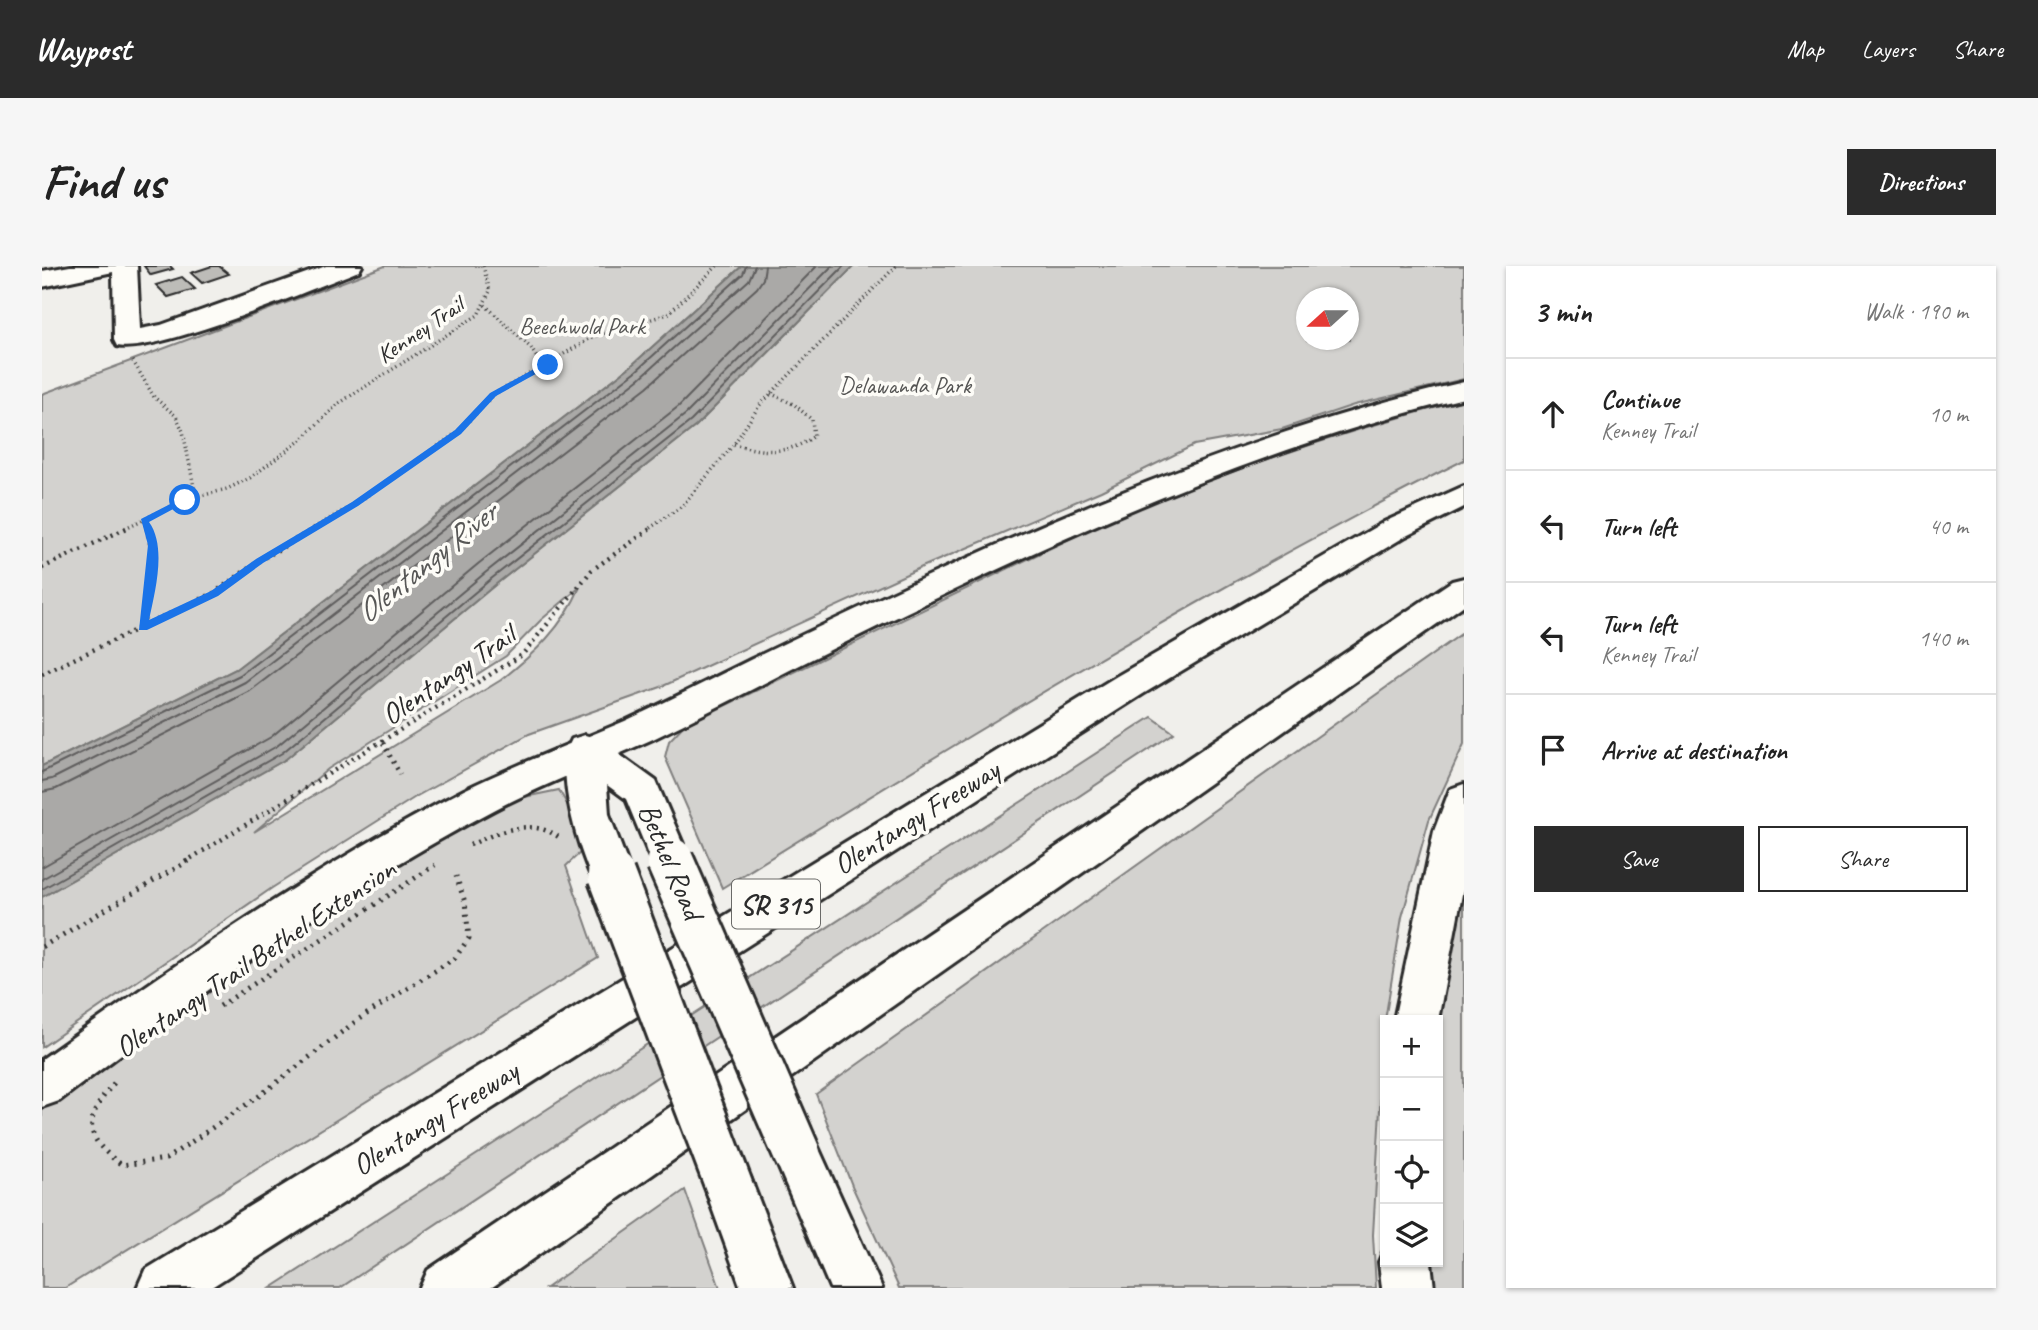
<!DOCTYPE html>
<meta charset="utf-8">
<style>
:root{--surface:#fff;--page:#f6f6f6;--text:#222;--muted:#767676;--line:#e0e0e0;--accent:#2b2b2b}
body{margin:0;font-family:Caveat,sans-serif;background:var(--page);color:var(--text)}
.controls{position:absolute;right:21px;bottom:21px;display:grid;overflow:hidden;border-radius:0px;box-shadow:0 2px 5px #0004}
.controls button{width:63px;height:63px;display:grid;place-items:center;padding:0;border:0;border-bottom:2px solid var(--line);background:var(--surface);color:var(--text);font:35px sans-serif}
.compass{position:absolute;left:1254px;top:21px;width:63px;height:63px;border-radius:50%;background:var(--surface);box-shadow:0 2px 5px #0004;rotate:249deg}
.stop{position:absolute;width:21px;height:21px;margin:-16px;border:5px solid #1a73e8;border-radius:50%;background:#fff}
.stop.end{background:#1a73e8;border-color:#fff;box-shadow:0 2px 7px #0008}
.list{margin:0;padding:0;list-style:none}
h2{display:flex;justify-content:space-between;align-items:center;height:91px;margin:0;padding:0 28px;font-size:30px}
h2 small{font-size:23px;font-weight:400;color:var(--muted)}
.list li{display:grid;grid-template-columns:46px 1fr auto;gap:21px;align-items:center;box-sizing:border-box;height:112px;padding:0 28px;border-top:2px solid var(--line)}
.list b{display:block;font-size:26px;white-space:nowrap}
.list p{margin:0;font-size:23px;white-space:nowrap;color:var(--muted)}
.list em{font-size:23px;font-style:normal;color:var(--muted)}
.actions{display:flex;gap:14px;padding:21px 28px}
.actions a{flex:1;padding:16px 0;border:2px solid var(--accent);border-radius:0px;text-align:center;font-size:24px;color:var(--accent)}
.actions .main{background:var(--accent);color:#fff}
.icon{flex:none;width:38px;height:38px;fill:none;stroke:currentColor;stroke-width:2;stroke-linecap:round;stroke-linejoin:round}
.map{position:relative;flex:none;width:1422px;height:1022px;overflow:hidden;border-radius:0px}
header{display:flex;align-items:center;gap:42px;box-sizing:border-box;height:98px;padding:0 35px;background:var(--accent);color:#fff}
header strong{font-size:33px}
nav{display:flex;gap:38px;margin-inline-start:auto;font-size:24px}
.intro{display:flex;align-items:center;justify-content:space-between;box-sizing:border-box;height:168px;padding:0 42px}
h1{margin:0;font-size:49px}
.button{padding:18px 32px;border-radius:0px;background:var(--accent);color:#fff;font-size:24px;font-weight:700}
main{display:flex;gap:42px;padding:0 42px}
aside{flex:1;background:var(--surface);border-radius:0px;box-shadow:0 2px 5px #0004}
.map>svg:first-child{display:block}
.green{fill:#d3d2cf;stroke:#7f7e7d;stroke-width:2;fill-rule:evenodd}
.water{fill:#aaa9a7;stroke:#777775;stroke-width:2}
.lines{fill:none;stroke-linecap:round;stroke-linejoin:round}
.shore{stroke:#5e5d5d;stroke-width:2}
.building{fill:#bdbcb8;stroke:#2b2b2b;stroke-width:2}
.minor-casing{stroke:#2b2b2b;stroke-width:6}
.major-casing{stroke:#2b2b2b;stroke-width:6}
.highway-casing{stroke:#2b2b2b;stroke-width:6}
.path-far2{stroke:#2b2b2b;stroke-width:3.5;stroke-dasharray:1 3.5;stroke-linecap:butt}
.path-far1{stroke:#2b2b2b;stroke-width:4.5;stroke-dasharray:2 5;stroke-linecap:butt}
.path{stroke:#2b2b2b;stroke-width:5;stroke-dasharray:2 6;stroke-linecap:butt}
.minor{fill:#fdfcf7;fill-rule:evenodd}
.major{fill:#fdfcf7;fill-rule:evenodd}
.highway{fill:#fdfcf7;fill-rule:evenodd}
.major-bridge-far1-casing{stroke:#2b2b2b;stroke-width:41;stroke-linecap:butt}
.major-bridge-casing{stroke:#2b2b2b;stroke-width:52;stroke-linecap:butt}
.major-bridge-far1{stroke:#fdfcf7;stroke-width:36}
.major-bridge{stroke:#fdfcf7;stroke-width:46}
.route{fill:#1a73e8}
.labels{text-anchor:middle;stroke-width:7;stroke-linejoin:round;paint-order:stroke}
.far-park-label{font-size:24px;fill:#555554;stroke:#fdfcf7}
.far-street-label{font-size:24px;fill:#2b2b2b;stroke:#fdfcf7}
.shield{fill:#fdfcf7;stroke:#6a6a68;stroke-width:2}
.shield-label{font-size:28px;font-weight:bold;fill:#2b2b2b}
.street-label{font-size:30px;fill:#2b2b2b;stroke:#fdfcf7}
.water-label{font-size:32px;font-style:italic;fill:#575756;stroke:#fdfcf7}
</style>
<header>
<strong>Waypost</strong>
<nav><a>Map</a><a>Layers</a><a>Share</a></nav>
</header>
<div class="intro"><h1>Find us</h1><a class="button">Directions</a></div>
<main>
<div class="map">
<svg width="1422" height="1022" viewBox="0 0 1422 1022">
<rect width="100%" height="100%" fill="#f0efeb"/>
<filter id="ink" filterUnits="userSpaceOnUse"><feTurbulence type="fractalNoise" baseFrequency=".0143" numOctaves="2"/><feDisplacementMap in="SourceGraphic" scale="14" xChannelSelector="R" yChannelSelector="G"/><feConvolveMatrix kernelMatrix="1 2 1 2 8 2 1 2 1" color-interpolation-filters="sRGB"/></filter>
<g filter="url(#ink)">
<!-- green -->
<g class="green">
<polygon points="343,0 700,0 589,100 194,403 0,500 0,128"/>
<path d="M812,0H1422V113L1312,139L1240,163L1152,179L1059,225L880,301L619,421L487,468L375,530L230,622L0,781V631L244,493L453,319L654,160ZM1265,32H1307V74H1265ZM538,321C521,361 492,388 459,414L212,566L286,503L464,390L499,354Z"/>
<path d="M1422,134V194C1167,322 923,471 680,622L623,491L627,475L641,460L1056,259C1176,208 1296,166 1422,134Z"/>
<polygon points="1422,366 1422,478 1387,554 1360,651 1343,754 1331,969 1334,1022 857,1022 811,922 774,828"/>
<polygon points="1110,451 1132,467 298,1022 229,1022"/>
<polygon points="517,524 530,547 540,585 524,600 556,692 23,1022 0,1022 0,835 277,644 468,534"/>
<polygon points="1422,617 1422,1022 1388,1022 1387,996 1396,996 1396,760 1411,659"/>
<polygon points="643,924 678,1022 504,1022"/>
</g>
<!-- water -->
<polygon class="water" points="700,0 812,0 654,160 453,319 244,493 0,631 0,500 194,403 589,100"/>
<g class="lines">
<!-- shore -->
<g class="shore">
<polyline points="0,506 198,409 593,106 701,8 704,0"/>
<polyline points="0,515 10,513 203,416 598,112 707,14 713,0"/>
<polyline points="0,526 14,523 208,425 605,121 715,22 721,13 723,0"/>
<polyline points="0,601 229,471 436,298 637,140 775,0"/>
<polyline points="0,613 235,480 443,307 644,148 790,0"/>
<polyline points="0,623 240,487 449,313 649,155 802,0"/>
</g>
</g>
<!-- building -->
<g class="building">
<polygon points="102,0 128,0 131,3 109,9"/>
<polygon points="170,0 177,0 187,8 160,17 149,7"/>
<polygon points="140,11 153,23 126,31 114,19"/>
</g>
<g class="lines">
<defs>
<path id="minor" d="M28,0H95L98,63L119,59L284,0H320L317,5C272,22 113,89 75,80L72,74L71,6L0,21V5Z"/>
<g id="major">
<path d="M543,469L556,473L614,515L641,578L635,589L621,594L607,589L584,533L565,519L567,548L590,609L584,621L569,625L554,621C538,588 511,506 530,473Z"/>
<polygon points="755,865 772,872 840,1022 788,1022 731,888 738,872"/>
<polygon points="690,904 708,911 751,1022 699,1022 665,928 672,911"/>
</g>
<g id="highway">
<path d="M1422,116V132C1190,187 959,299 746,405C701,428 656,451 611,473C558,497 504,517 452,544C297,625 156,730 17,835L0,841V793C136,696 273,601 422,524C475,498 529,478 583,455C626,435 669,413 712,392C940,283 1174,173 1422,116Z"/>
<polygon points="1422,220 1422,241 1364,270 1101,428 168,1022 95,1022 103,1004 1075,410 1342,256"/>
<polygon points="1422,312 1422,339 449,1022 378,1022 386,1004 1410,315"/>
<polygon points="1422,518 1422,618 1396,754 1352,754 1392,565 1408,523"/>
<polygon points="1343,982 1343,996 1389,996 1392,1022 1340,1022 1337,996"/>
</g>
</defs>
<!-- minor casing -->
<use href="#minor" class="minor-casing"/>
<!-- major casing -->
<use href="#major" class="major-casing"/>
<!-- highway casing -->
<use href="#highway" class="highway-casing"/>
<!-- path-far2 -->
<g class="path-far2">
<polyline points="443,39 489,82 501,102"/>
<polyline points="91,95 112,131 134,150 141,165 154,231"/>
<path d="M692,178C720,187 748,189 772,170L770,154L753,139L728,127"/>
<polyline points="102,255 106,262"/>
<polyline points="83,262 143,234 185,223 208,212 259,174 296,138 436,49 448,25 441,0"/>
<polyline points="272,262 313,238 416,166 451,129 553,70 626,48 675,0"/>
<polyline points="608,262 640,240 692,178 717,140 854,0"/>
</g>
<!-- path-far1 -->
<g class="path-far1">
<polyline points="0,302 87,261"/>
<polyline points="101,361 111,293 105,261"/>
<polyline points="0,408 172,327 217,295 275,261"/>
<polyline points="341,477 358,508"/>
<path d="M428,579C458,565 489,551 518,572"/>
<polyline points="143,596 480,389 550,304 611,261"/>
</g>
<!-- path -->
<g class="path">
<polyline points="0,681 146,595"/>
<polyline points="178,740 393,599"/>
<path d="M72,817C41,854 41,871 80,899L124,893L217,830L317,753L413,692L427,672L423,636L414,610"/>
</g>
<!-- minor -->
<use href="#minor" class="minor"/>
<!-- major -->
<use href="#major" class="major"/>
<!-- highway -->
<use href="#highway" class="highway"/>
<defs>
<polyline id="major-bridge-far1" points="621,578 629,596"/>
<g id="major-bridge">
<polyline points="628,595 755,888"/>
<polyline points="569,609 690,928"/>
</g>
</defs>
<!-- major-bridge-far1 casing -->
<use href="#major-bridge-far1" class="major-bridge-far1-casing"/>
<!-- major-bridge casing -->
<use href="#major-bridge" class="major-bridge-casing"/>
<!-- major-bridge-far1 -->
<use href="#major-bridge-far1" class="major-bridge-far1"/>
<!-- major-bridge -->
<use href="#major-bridge" class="major-bridge"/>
</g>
</g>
<!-- route -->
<path class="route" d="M503,97L510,99L454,130L419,168L316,240L221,297L176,330L105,364H97L106,279L99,253L140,232L148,234L107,256C125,281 113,325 107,354L169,325L214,293L310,236L413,164L448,127Z"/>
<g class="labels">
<!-- far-park labels -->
<g class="far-park-label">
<text x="540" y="68">Beechwold Park</text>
<text x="863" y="127">Delawanda Park</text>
</g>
<!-- far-street labels -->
<g class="far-street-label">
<text transform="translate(378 64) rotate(-34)" y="8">Kenney Trail</text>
</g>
<!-- shield labels -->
<rect class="shield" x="690" y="613.5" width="88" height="49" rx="5"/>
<g class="shield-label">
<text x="734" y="648">SR 315</text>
</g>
<!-- street labels -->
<g class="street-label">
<text transform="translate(406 409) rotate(-34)" y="10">Olentangy Trail</text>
<text transform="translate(874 551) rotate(-32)" y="10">Olentangy Freeway</text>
<text transform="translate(629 595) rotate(67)" y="10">Bethel Road</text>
<text transform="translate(213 692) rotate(-34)" y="10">Olentangy Trail Bethel Extension</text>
<text transform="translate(393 852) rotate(-32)" y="10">Olentangy Freeway</text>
</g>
<!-- water labels -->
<g class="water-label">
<text transform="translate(384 296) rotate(-39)" y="11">Olentangy River</text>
</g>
</g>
</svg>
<div class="controls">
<button>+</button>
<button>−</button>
<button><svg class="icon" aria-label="locate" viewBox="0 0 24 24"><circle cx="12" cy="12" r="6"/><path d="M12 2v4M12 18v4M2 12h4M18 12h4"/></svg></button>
<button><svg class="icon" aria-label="layers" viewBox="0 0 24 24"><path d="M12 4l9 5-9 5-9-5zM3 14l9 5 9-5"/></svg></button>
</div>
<svg class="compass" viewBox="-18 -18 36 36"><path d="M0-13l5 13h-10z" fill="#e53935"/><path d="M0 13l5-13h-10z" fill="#767676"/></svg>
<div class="stop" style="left:143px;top:234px"></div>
<div class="stop end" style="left:506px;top:99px"></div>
</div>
<aside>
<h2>3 min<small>Walk · 190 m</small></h2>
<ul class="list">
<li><svg class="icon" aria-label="ahead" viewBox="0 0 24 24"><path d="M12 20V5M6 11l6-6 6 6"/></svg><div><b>Continue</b><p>Kenney Trail</p></div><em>10 m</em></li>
<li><svg class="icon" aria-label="left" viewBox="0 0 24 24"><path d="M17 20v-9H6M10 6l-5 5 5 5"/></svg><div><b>Turn left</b></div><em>40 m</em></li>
<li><svg class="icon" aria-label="left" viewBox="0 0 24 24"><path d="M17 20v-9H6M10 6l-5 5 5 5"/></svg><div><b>Turn left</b><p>Kenney Trail</p></div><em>140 m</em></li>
<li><svg class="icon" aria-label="arrive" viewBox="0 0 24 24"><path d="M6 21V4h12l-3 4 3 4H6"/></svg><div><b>Arrive at destination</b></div></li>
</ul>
<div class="actions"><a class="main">Save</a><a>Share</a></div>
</aside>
</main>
